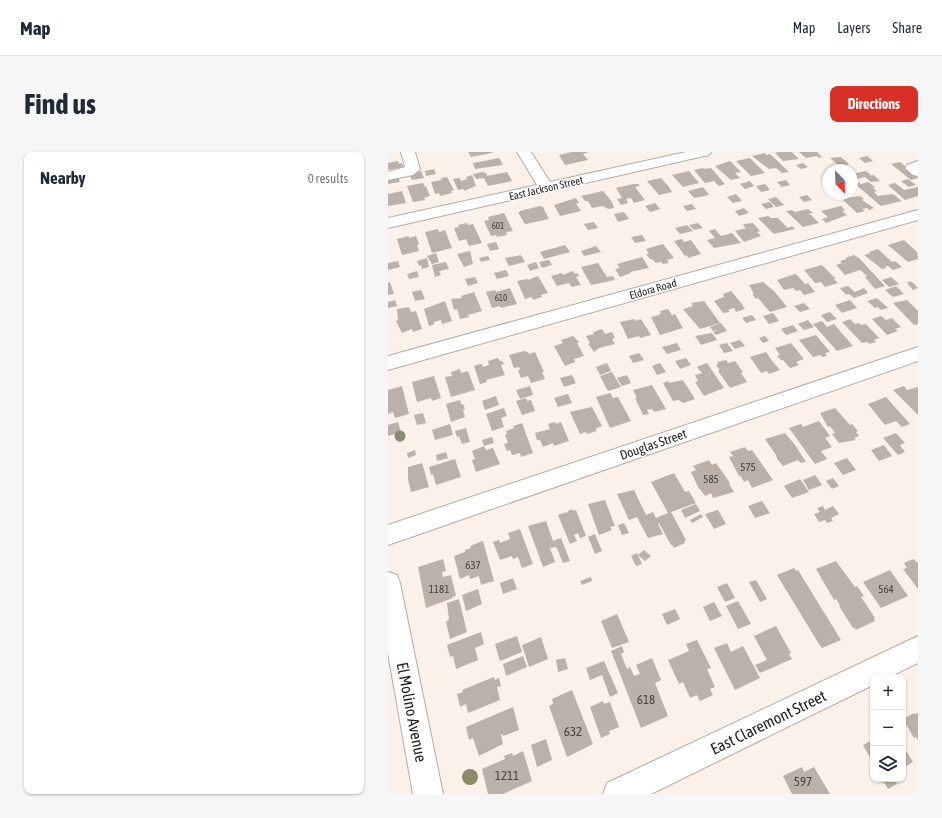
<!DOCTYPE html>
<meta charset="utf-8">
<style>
:root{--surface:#fff;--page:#f6f6f7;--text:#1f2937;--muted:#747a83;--line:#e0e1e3;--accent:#d93025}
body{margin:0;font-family:"Asap Condensed",sans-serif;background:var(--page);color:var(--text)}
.controls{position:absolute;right:12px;bottom:12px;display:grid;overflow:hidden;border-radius:8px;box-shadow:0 1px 3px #0004}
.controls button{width:36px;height:36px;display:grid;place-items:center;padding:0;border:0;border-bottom:1px solid var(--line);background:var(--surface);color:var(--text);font:20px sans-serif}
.compass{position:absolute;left:434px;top:12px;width:36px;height:36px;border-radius:50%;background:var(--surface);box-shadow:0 1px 3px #0004;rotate:157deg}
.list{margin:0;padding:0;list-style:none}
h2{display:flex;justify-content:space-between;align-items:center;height:52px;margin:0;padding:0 16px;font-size:17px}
h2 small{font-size:13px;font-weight:400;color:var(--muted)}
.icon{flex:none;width:22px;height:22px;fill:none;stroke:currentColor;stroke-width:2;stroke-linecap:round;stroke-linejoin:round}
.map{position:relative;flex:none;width:530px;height:642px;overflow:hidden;border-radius:8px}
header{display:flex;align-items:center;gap:24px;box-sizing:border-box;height:56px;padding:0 20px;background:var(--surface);border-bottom:1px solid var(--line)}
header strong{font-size:19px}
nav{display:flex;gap:22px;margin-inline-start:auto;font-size:14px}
.intro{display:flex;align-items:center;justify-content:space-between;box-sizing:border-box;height:96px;padding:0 24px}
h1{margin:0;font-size:28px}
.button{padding:10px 18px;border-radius:8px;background:var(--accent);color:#fff;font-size:14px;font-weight:700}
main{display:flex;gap:24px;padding:0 24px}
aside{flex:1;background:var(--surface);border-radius:8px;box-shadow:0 1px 3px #0004}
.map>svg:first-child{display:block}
.building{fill:#bbb1a9}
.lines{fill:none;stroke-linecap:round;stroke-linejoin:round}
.minor-casing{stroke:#b4aba2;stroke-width:2}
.minor{fill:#fff;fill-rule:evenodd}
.tree{fill:#8c8c6b}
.labels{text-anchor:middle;stroke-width:3;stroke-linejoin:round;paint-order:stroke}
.far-number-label{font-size:9px;fill:#48433e}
.far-street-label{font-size:11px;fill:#221e1b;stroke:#fff}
.number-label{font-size:11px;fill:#48433e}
.street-label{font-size:13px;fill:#221e1b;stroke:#fff}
.near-number-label{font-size:13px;fill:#48433e}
.near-street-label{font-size:16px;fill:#221e1b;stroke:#fff}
</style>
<header>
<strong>Map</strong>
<nav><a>Map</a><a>Layers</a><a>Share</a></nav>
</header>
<div class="intro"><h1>Find us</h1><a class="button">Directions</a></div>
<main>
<aside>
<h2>Nearby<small>0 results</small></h2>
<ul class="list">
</ul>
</aside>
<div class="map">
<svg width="530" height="642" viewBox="0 0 530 642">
<rect width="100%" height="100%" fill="#fbf1e8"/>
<!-- building -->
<g class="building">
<polygon points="80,0 104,0 104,1 83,5"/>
<polygon points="184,0 201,0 195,2 200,8 177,13 171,3"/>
<polygon points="390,0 404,0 411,7 395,9 387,1"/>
<polygon points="411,0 429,0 434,5 431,6 429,4 418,6"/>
<polygon points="377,1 378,3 382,2 401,20 394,21 388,16 381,17 364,4"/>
<polygon points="479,4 485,9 477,11 471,6"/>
<polygon points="453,5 461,12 458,13 460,14 451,14 442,6"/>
<polygon points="111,6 115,13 87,17 85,11"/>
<polygon points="362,6 377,21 363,24 348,9"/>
<polygon points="10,9 11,12 14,11 15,15 0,18 0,11"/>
<polygon points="342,9 353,20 347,21 352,26 343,28 327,14"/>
<polygon points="512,10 518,15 516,15 530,26 523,28 503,12"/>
<polygon points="415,11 420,15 413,17 408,13"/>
<polygon points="315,16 316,17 323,16 337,32 331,34 326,29 317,31 306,18"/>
<polygon points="46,17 48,22 38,24 37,19"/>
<polygon points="33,19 36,26 24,28 21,22"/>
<polygon points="301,19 311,31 295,35 284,23"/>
<polygon points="478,19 483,23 481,24 486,23 492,29 483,30 477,25 464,28 464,22"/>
<polygon points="94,20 98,21 99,24 119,20 124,29 100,34 96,26 88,27 85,22"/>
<polygon points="84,23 88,34 76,39 76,37 70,38 65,27 72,26 73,29 79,27 78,25"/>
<polygon points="10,25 12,30 0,32 0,27"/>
<polygon points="59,25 66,38 63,39 64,41 52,44 51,41 47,42 43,30 54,28 53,26"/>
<polygon points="273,26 281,35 284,40 271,43 259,29"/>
<polygon points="520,27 528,33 521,35 513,29"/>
<polygon points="398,28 402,33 394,35 389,30"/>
<polygon points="362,29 366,34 357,37 352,32"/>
<polygon points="470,30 473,32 480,30 487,35 485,36 489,39 486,40 490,44 505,42 514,49 493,54 466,31"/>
<polygon points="35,31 37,35 38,34 42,44 36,46 37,48 25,50 19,34"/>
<polygon points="507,31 516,38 530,35 530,44 517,48 500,33"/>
<polygon points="245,32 250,32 252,34 247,35 257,48 246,51 243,46 238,47 240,51 233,53 229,47 234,46 228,36"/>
<polygon points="377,32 382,38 373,40 368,34"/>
<polygon points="315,35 321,43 306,46 300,39"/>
<polygon points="14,39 18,51 0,54 0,42"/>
<polygon points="215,39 224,50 226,56 220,57 215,54 204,56 200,49 197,49 193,44"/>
<polygon points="348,42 354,49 345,51 339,45"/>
<polygon points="419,43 424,48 416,50 411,45"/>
<polygon points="472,44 476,47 474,48 486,56 481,58 479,56 474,57 477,59 469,61 455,48 457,47 456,46"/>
<polygon points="388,45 396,53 388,55 380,47"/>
<polygon points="188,46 191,51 188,52 193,59 172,64 166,53"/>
<polygon points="382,50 386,55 378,57 373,52"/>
<polygon points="267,51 272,57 262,60 257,54"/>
<polygon points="304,52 308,57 299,59 295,54"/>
<polygon points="152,54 155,55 161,67 138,72 136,71 130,60 132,60 132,59"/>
<polygon points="453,54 457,58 454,59 459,63 438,71 434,67 440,65 433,59"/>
<polygon points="356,56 361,61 351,64 347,59"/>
<polygon points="420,57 425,61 420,62 423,63 431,71 415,75 398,59 404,58 407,60"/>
<polygon points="236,60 241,67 230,70 226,62"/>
<polygon points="116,61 125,79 118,80 119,83 109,85 108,83 103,84 96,69 101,68 100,65"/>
<polygon points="380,64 383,66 390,66 400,76 404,74 407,77 386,82 370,66"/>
<polygon points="206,70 210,76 200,78 196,72"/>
<polygon points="79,71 80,73 85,72 94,91 81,94 78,87 71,89 66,76 71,75 70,73"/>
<polygon points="310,71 315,76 306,78 301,73"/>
<polygon points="365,71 372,79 369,80 373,84 356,90 347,79 358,76 355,73 356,72"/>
<polygon points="299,73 305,79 292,82 287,76"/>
<polygon points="50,77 51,80 57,78 64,96 44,101 37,80"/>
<polygon points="327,77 333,84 344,81 353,91 326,96 319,88 327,86 321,79"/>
<polygon points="254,83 258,89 247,91 243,85"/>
<polygon points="21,84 21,86 28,84 31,92 29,93 31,99 14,103 9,87"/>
<polygon points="294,87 296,90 303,88 313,102 300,106 299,103 297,104 286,89"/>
<polygon points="516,88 529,100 530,107 520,110 500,93"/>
<polygon points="108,90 111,97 102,99 99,92"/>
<polygon points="275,92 286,106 279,108 281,111 275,112 273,110 268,111 264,107 262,107 258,102 261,102 258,97"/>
<polygon points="177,93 182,100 156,107 152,100"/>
<polygon points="208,94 213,100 196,104 193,99"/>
<polygon points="490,97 504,110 507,109 514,115 505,118 500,114 497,115 498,116 494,117 476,103 483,101 481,100"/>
<polygon points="82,99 85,112 76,115 69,102"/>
<polygon points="48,101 51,110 44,112 39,104"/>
<polygon points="133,103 137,110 121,114 117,106"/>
<polygon points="466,103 471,106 497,134 487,137 477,125 479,124 472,118 457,123 448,113 454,111 452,109 459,107 457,106"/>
<polygon points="100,104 102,108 93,110 91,106"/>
<polygon points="254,105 261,116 242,120 243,121 232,125 227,117 232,116 229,112"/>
<polygon points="39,106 41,115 34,117 33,113 31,114 29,109"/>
<polygon points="161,108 164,113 154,116 151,110"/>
<polygon points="10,109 12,115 0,118 0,111"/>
<polygon points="58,110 61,117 51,119 53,123 47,125 44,113"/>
<polygon points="148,110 151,116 142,119 139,113"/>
<polygon points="210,111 219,125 225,124 227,128 203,133 193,115"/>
<polygon points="434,113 448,127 446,127 450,131 437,135 433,130 427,131 416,118"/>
<polygon points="118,118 121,124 109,127 106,121"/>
<polygon points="29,119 31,125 21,127 19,122"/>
<polygon points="185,119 187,122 189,121 191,124 188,125 193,133 184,135 181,131 169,134 163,124 174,121 175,123"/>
<polygon points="407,122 409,123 417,132 420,131 427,140 416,143 412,138 408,139 405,136 396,138 389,128"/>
<polygon points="150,124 160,141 153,143 154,145 145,148 144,145 137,147 129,129 139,127 140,128"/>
<polygon points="87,125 90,131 80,134 77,127"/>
<polygon points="503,125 511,132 501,135 494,128"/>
<polygon points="522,129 525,131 530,136 525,138 519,131"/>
<polygon points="2,130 6,142 0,143 0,131"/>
<polygon points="375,130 387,140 399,155 382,160 370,146 368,147 364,142 366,142 361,133"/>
<polygon points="460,134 467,140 476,136 480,141 466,146 461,142 458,143 452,136"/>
<polygon points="508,134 516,142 505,145 497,138"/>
<polygon points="122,136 129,152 113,156 112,154 104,156 98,140 107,138 108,140"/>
<polygon points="33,138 37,147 27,149 24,140"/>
<polygon points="343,139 355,153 354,153 357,157 348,160 346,156 340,158 342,160 335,161 326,149 336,145 335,142"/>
<polygon points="86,140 94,159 80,163 81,165 72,167 69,157 66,158 63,147 74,146 73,144"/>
<polygon points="489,146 500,156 493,158 490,155 487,156 479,149"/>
<polygon points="7,148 9,154 0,156 0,150"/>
<polygon points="462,148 469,156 454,161 447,153"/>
<polygon points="519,148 530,159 530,172 526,173 505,151"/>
<polygon points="57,149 64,169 54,172 53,168 46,170 46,172 41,174 36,157"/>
<polygon points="316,149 332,171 312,177 295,157 305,154 303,151"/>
<polygon points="416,151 422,157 412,160 406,154"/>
<polygon points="21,155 23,160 28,159 34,177 25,180 24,177 14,181 8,169 10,168 9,157"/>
<polygon points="280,157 284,163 287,162 295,176 272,183 263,165 271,163 273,161 272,159"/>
<polygon points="442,160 449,167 439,170 433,163"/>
<polygon points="385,161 391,169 381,172 375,164"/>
<polygon points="364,163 368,168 358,171 354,166"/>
<polygon points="493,164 498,168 504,166 513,175 507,177 510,179 499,183 484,167"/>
<polygon points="246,167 247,169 253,167 263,183 252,186 251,184 240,187 232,170"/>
<polygon points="462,167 467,172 471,171 473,173 478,172 491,186 486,188 488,190 481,192 480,190 474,191 454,170"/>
<polygon points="420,168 426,175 416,178 410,172"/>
<polygon points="434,169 439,175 446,172 465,194 449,199 425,172"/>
<polygon points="333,171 339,179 328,183 325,180 331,178 325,179 322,175"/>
<polygon points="405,173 410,179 398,183 393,177"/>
<polygon points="214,177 217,182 224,180 227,186 224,187 227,192 211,196 206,200 200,192 202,191 198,184 206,182 205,180"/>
<polygon points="324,181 329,188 313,193 307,184"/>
<polygon points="428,183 442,200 437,201 439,204 434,205 432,203 425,205 411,188"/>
<polygon points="185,184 191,190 189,191 196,204 186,207 187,210 177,214 166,194 175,191 173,188"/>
<polygon points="377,184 381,189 375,191 371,186"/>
<polygon points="352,188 357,194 347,197 342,191"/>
<polygon points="289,191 293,198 279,202 274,195"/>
<polygon points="339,191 345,199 336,201 331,193"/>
<polygon points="403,191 416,207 408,210 411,213 402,216 395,208 393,208 389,204 392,203 387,196"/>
<polygon points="136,199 140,200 141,202 147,200 156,220 154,220 157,227 143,231 140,224 133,226 130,218 132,218 131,215 126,216 121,203"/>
<polygon points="378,200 385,210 392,218 381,222 379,219 373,221 362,205"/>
<polygon points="251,201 256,208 245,211 241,204"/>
<polygon points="110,206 112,209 114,209 116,212 113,213 117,223 98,228 99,230 92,232 86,214 92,212 94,212 95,215 101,213 100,209"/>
<polygon points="298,206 303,213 292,217 287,209"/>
<polygon points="338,208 340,211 347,209 355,220 353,221 359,230 342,236 330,219 332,218 328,213 330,212 329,210"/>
<polygon points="219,211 223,219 212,223 208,215"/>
<polygon points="272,211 278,220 269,223 264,214"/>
<polygon points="319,211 336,236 316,244 307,230 310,229 307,223 314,221 309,215"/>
<polygon points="72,217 73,221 80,219 87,238 63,245 57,225 64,224 63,220"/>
<polygon points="224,220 233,235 220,239 212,224"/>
<polygon points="184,223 188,231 176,235 172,226"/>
<polygon points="239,223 243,231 234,234 229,226"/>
<polygon points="46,224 53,246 44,249 43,246 29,250 24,230"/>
<polygon points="295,228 307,247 295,251 291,248 285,249 275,231 280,229 281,231"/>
<polygon points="264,233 278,257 266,260 264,257 259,258 261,262 255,263 247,246 249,246 245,238"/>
<polygon points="14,234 21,262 7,266 5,260 0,262 0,238"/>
<polygon points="142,234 145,243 132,247 128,238"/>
<polygon points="516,234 519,238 530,235 530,263 505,238"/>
<polygon points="222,241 225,246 230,245 243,269 222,276 208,245"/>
<polygon points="180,242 184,251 170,255 166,246"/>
<polygon points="108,244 111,253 97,258 94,249"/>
<polygon points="498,245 522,272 514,275 508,269 497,273 480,252"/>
<polygon points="138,246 139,249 143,248 147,259 134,263 128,249"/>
<polygon points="72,248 73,252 75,252 77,257 75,258 77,265 63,270 58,252"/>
<polygon points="204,255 214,274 207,277 209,279 199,282 198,280 192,282 182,260"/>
<polygon points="116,256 119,264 113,266 116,275 104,279 98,262"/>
<polygon points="447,256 462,273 464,272 470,279 468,280 471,284 466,286 468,288 451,291 444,282 447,281 442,274 440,275 432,261"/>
<polygon points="35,261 38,271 29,273 26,263"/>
<polygon points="431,269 442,284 437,286 444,295 433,299 439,307 427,312 401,276 413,272 415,275"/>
<polygon points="10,270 13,280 0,284 0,273"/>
<polygon points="167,270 168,272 173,270 181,289 166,294 165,291 155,295 152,288 149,288 147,281 162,277 160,272"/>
<polygon points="134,271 145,301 133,305 132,301 124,303 122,298 119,299 116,292 120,291 117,283 119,282 118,279 126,276 125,274"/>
<polygon points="62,272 65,283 47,288 44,278"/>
<polygon points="78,276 82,290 74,292 71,284 69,285 67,279"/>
<polygon points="397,281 407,293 418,310 413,311 410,308 395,314 389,307 388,303 377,287"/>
<polygon points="508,281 517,291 512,293 517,300 510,303 495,286"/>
<polygon points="104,285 106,291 96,294 98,298 105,296 112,312 88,320 84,308 87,307 84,299 96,294 94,288"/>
<polygon points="496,293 504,304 491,309 483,298"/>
<polygon points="357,295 360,299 364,298 385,328 364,336 360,328 356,330 352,323 351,324 341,305 345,304 342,300"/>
<polygon points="27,298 28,303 20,306 19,301"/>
<polygon points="58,300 60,306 49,309 48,303"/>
<polygon points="459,306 468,318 455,323 446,311"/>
<polygon points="67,307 73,325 48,333 45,322 43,323 41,315"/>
<polygon points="321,308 324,313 328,311 342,331 341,332 346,340 325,346 323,341 317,344 312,337 311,337 303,320 308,318 305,314"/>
<polygon points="34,311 41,335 23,340 20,327 20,315"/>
<polygon points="286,321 297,340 301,339 308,351 283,360 298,388 296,389 297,391 286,396 284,393 283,393 271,371 270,372 275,382 260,386 249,365 241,368 229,342 246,338 258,363 265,360 268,366 280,361 263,330"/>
<polygon points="427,323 434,333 421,338 415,328"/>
<polygon points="445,326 451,334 444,337 438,329"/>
<polygon points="412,327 421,340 404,346 396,334"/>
<polygon points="217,348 227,374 222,375 224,378 211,383 200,352"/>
<polygon points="374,349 382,361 367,366 360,354"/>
<polygon points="308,352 312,359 297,366 293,358"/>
<polygon points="435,354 437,358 445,354 451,362 443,366 445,369 439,371 437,368 431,370 426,362 432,360 429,356"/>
<polygon points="184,357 185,359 188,358 198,384 192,386 190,381 186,383 189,389 182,392 170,363 179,360 180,361 180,359"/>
<polygon points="330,358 338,372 326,377 317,362"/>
<polygon points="313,362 315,365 304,371 302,368"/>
<polygon points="158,369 165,389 173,386 182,409 175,411 169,396 167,395 162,396 167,410 155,415 140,374"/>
<polygon points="236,371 241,381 234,383 230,373"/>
<polygon points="132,377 145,412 134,416 130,405 125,407 124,404 112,408 105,390 111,388 112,391 122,387 120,381"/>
<polygon points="207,382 214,399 207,402 200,385"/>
<polygon points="95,389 106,429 93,433 91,424 82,427 81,423 72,427 66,404 77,400 77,398 83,396 82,394"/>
<polygon points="256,398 263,404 257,409 250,403"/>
<polygon points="249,401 254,412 248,414 243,404"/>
<polygon points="55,407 58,419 54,420 55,425 63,423 68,444 64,445 65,446 38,456 30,415"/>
<polygon points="525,407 530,411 530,437 515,417 519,416 516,411"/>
<polygon points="448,409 467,435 469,434 476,444 473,445 487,466 486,467 487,469 468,478 467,476 465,476 451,454 452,453 448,447 446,448 428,417"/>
<polygon points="406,416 408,419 410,418 453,488 434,496 431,492 389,423"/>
<polygon points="502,418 520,444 493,456 475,430"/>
<polygon points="203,425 204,429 194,433 192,429"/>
<polygon points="125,426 129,437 115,442 112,431"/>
<polygon points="368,428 379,447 372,450 361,430"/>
<polygon points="339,431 347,446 337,450 329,435"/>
<polygon points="90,437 94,452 78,459 74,443"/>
<polygon points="71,447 79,480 62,487 58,470 61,467 59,451"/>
<polygon points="350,449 363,472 350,477 338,454"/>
<polygon points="326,450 334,464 322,469 315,455"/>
<polygon points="287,457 292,467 279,473 274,462"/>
<polygon points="229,462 241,490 224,496 213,469"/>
<polygon points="388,474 403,501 401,502 404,507 372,521 367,513 379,508 366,484"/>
<polygon points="93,480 96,492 87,496 90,508 68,517 65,504 62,505 59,493"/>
<polygon points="129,484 134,500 112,509 107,492"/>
<polygon points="153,485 160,507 141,515 134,493"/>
<polygon points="309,488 323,516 319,517 327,535 322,537 325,543 312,549 309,543 302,546 295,530 291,532 280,508 301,499 298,492"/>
<polygon points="339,491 343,500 355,494 372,526 347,538 326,496"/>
<polygon points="234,494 236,500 233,502 239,517 242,515 246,524 252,522 248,513 264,506 273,528 267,531 280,564 253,576 223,499"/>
<polygon points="135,504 139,515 118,524 115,512"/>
<polygon points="177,506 180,517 170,520 168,508"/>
<polygon points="216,509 230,541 222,545 214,523 202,528 198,516"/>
<polygon points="106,525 107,528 111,526 113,534 109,535 112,548 80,561 78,552 72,555 69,542 75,540 74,538"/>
<polygon points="184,538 205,592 179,605 161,554 165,552 164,547"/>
<polygon points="215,549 216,552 222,550 231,575 221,579 222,582 213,586 202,555"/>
<polygon points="125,555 131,578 115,584 115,582 113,583 115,592 91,604 85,586 81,588 78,575"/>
<polygon points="526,561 527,562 530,561 530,588 528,585 526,586 515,567"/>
<polygon points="158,587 164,608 149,615 143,593"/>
<polygon points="485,588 485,611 475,593"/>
<polygon points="515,594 525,610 515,616"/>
<polygon points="135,599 144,629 115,642 100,642 94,617 117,607 116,604 124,601 125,604"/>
<polygon points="414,615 416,620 426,615 442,642 404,642 395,624"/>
<polygon points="494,627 506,627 509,632 500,637"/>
</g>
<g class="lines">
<defs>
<g id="minor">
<polygon points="13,0 27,0 32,17 25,23 0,28 0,20 17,15"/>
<polygon points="129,0 143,0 162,30 298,0 323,0 321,3 316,4 0,76 0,66 149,33"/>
<polygon points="530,9 530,24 525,23 517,16 519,13"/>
<polygon points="530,58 530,68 0,218 0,204"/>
<polygon points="530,195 530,209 0,393 0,373"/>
<polygon points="0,420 9,423 12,431 55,642 25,642 0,501"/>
<polygon points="530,484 530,511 501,525 485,525 485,533 263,642 215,642 219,631"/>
</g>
</defs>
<!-- minor casing -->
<use href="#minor" class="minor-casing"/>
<!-- minor -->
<use href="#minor" class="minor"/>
</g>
<!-- trees -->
<g class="tree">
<circle cx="12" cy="284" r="5.5"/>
<circle cx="82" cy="625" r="8"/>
</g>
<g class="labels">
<!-- far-number labels -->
<g class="far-number-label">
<text x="110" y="77">601</text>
<text x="113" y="149">610</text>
</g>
<!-- far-street labels -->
<g class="far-street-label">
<text transform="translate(158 36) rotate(-13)" y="4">East Jackson Street</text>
<text transform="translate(265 137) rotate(-16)" y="4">Eldora Road</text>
</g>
<!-- number labels -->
<g class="number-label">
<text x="360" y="319">575</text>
<text x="323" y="331">585</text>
<text x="85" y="417">637</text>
<text x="51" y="441">1181</text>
<text x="498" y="441">564</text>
</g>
<!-- street labels -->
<g class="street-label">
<text transform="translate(265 292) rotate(-19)" y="5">Douglas Street</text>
</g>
<!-- near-number labels -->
<g class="near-number-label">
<text x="258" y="552">618</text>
<text x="185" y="584">632</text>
<text x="119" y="628">1211</text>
<text x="415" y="634">597</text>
</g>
<!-- near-street labels -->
<g class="near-street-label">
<text transform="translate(24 560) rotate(79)" y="6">El Molino Avenue</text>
<text transform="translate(380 570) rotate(-26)" y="6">East Claremont Street</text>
</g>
</g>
</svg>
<div class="controls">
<button>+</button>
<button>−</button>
<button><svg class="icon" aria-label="layers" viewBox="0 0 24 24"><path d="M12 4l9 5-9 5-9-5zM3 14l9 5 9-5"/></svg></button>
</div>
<svg class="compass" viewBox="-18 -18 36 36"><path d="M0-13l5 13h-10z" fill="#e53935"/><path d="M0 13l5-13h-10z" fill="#747a83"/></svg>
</div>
</main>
